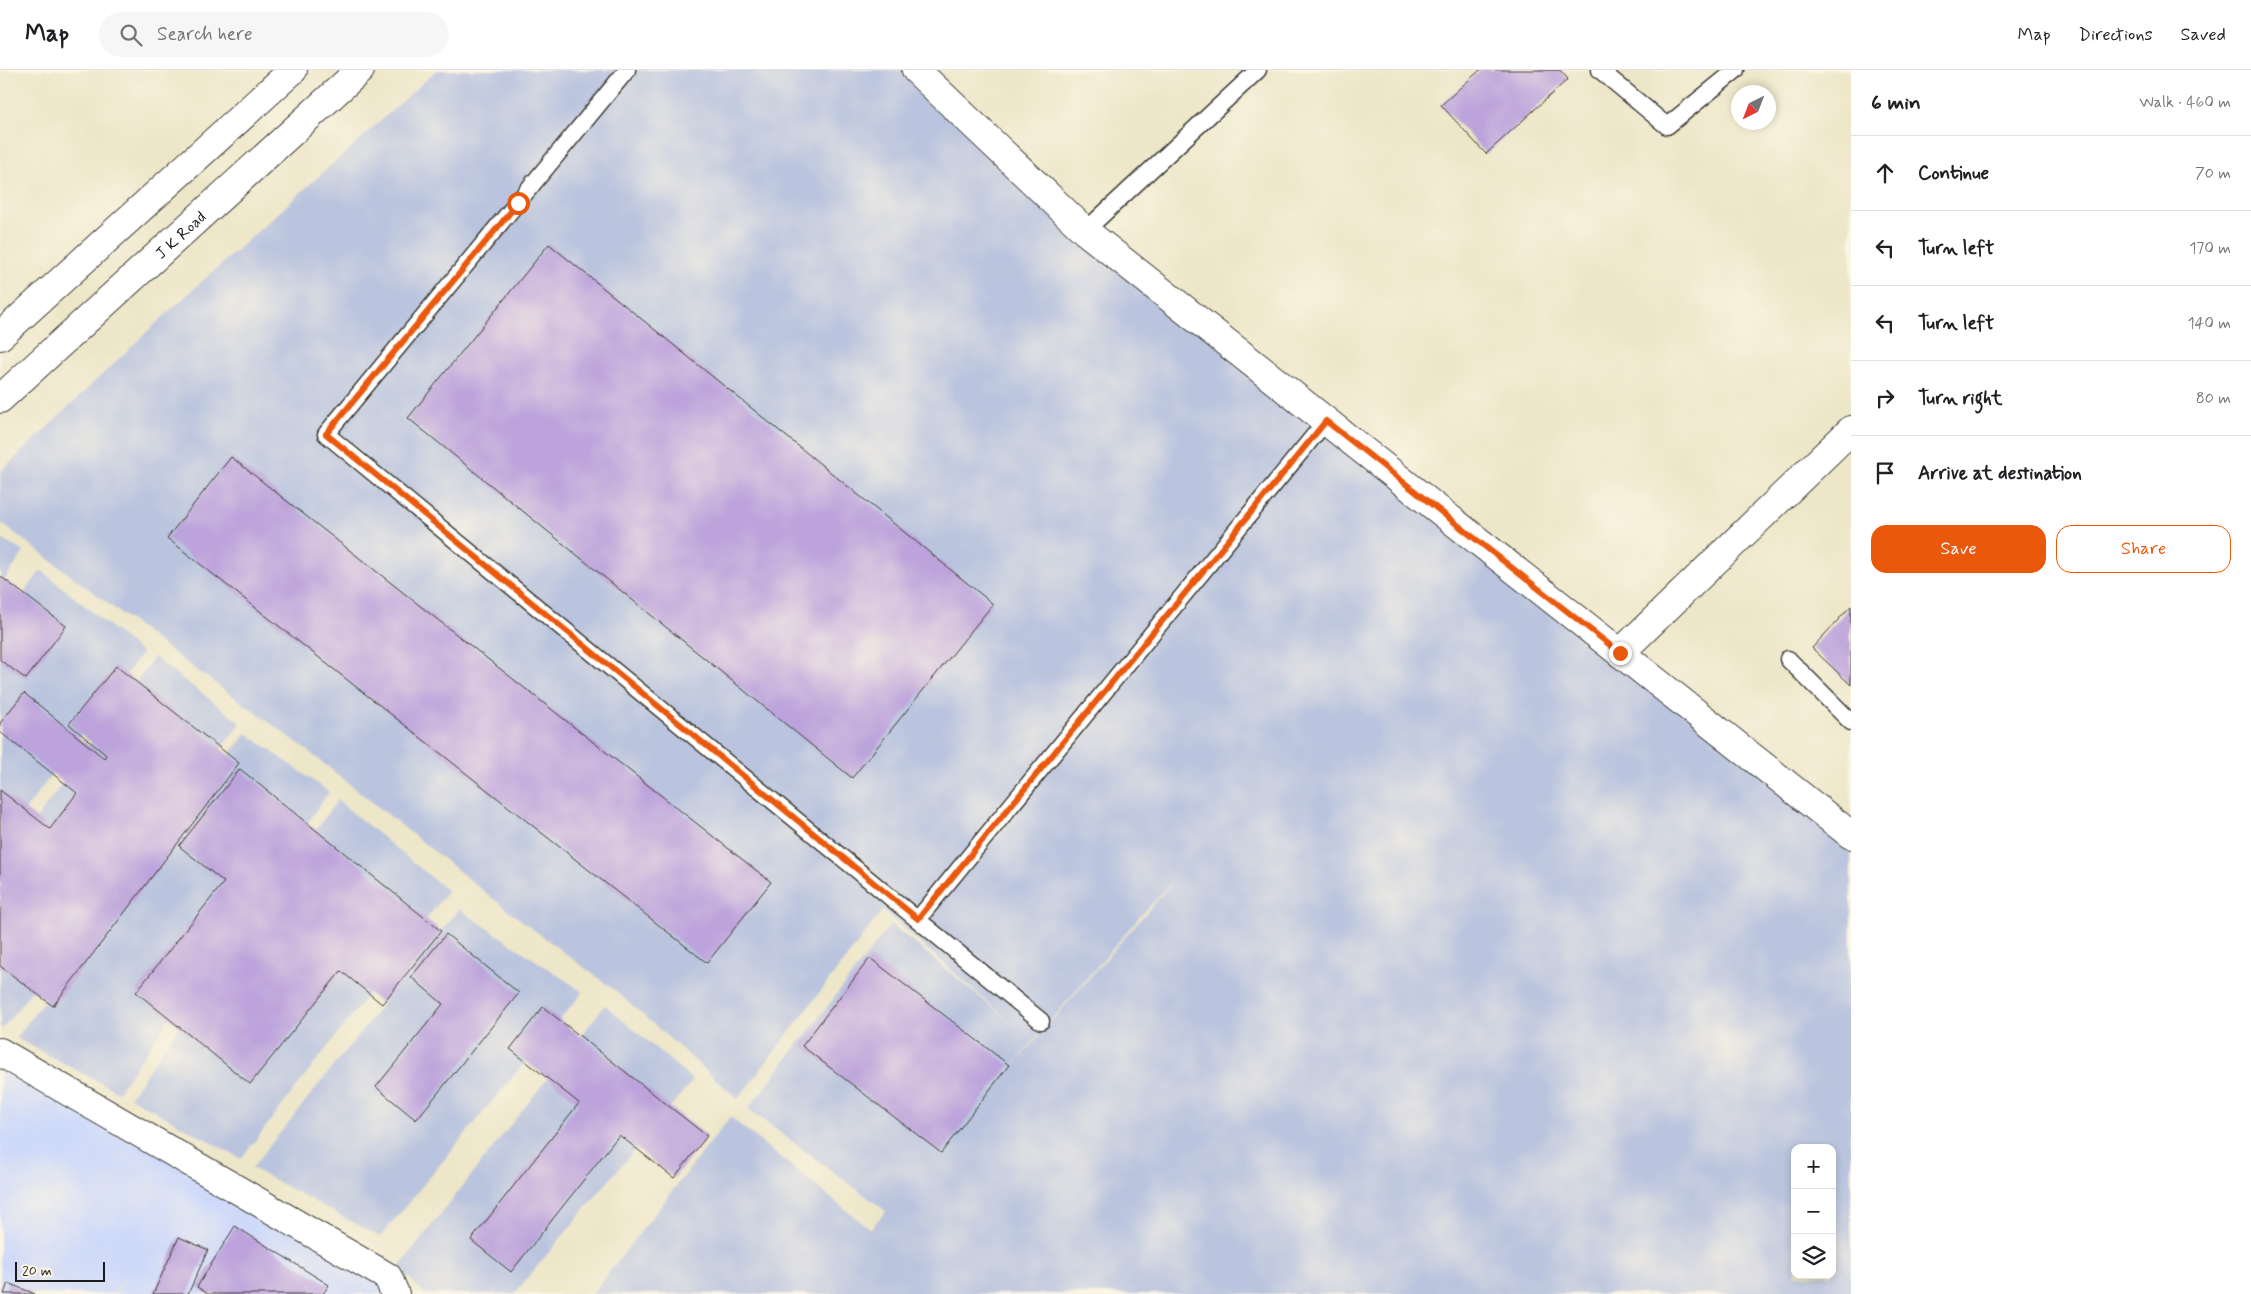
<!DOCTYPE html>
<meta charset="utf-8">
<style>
:root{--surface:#fff;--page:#f6f6f6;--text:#202124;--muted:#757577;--line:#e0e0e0;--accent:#ea580c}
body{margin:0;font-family:Mynerve,sans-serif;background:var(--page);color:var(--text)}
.controls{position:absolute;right:15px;bottom:15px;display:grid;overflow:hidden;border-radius:10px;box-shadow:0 2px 8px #0003}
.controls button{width:45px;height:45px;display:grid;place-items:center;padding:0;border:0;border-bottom:1px solid var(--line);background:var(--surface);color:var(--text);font:25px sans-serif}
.compass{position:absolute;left:1731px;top:15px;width:45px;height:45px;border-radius:50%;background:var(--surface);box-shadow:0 2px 8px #0003;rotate:222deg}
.scale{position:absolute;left:15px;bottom:12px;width:90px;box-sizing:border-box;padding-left:5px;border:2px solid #1c1c1c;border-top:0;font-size:14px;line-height:18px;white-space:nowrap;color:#1c1c1c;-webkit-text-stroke:4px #fcf5e5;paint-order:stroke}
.stop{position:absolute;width:15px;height:15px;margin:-11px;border:4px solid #ea580c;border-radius:50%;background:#fff}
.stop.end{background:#ea580c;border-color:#fff;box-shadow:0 1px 5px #0008}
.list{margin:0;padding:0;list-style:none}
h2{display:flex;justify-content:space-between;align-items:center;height:65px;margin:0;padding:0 20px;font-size:21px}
h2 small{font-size:16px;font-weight:400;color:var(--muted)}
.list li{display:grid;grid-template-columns:32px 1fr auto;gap:15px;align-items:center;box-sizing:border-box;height:75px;padding:0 20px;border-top:1px solid var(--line)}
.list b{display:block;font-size:19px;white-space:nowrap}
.list em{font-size:16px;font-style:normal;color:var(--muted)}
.actions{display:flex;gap:10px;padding:15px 20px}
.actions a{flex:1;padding:11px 0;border:1px solid var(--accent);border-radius:15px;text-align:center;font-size:18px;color:var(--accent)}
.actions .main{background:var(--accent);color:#fff}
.icon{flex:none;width:28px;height:28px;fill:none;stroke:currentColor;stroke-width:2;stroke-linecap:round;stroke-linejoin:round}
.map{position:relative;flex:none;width:1851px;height:1224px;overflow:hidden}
header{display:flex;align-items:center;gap:30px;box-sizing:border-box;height:70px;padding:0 25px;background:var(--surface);border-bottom:1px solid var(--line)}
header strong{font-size:24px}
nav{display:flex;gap:28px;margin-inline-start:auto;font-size:18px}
.search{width:350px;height:45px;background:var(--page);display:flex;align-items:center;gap:12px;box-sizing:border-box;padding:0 18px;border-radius:28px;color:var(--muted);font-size:19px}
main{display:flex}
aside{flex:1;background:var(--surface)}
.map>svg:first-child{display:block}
.built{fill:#cfdaf9}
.industrial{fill:#bac4de;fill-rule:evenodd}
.building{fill:#bca3db}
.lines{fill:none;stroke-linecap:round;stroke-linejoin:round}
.lane-casing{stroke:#3b3a36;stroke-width:19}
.street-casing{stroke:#3b3a36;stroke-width:30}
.secondary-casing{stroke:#3b3a36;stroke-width:30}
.lane{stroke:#fff;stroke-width:16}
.street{stroke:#fff;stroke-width:28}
.secondary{stroke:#fff;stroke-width:28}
.route{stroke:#ea580c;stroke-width:6}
.labels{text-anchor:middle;stroke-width:4;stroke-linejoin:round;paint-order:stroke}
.street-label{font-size:16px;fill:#1c1c1c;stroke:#fcf5e5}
</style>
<header>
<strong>Map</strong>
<div class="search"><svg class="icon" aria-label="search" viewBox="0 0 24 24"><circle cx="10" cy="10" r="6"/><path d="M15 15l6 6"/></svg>Search here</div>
<nav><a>Map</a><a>Directions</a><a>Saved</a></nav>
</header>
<main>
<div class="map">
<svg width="1851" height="1224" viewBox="0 0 1851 1224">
<rect width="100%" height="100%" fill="#fcf5e5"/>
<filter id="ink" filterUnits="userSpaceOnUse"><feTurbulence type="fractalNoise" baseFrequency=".02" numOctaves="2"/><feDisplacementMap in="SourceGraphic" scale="10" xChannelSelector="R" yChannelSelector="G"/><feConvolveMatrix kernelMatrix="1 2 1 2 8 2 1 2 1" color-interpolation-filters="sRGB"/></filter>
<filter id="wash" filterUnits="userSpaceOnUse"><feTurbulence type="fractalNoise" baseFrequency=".0096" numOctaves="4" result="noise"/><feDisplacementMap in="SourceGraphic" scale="20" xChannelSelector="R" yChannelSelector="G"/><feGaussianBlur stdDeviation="1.12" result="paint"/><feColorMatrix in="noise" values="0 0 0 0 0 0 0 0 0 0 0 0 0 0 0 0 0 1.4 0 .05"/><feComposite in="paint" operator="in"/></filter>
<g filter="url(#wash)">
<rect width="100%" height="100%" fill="#ede6c8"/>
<!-- built -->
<polygon class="built" points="0,981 200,1098 409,1224 115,1224 134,1195 113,1224 0,1224"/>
<!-- industrial -->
<g class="industrial">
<path d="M437,0H916L1001,81L1851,765V1224H592L730,1047L870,1159L886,1141L748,1039L891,854L1015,956L883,840L738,1029L617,922L510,842L298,673L180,588L0,452V402L167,243ZM1172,812V813L961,1055L1141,845ZM1795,1078H1832V1205H1795Z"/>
<polygon points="0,468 24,482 0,516"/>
<polygon points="41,500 142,583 0,774 0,556"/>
<polygon points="154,587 241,653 2,959 0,958 0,799"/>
<polygon points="246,663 329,722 118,1022 16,968"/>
<polygon points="337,730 448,821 241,1089 130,1027"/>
<polygon points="459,839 583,922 380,1167 252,1098"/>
<polygon points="605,935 693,1010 514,1224 424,1224 399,1197"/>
</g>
<g id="blocks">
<!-- building -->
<g class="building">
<polygon points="1480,0 1560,0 1568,9 1486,84 1441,35"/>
<polygon points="549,174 993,534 852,708 408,348"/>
<polygon points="231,387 771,812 707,893 167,468"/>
<polygon points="0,506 66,556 26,609 0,590"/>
<polygon points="1851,536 1851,615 1812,578"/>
<polygon points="116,596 239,693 53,936 0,896 0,720 50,759 77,723 0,662 0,653 24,623 104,688 106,685 69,654"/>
<polygon points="240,699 441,861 382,934 341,901 250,1014 136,922 224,812 179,776"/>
<polygon points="446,864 519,923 416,1050 376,1017 443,934 411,907"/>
<polygon points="870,888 1009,995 941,1083 802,976"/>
<polygon points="543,937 707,1066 674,1108 619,1065 511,1202 471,1170 579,1033 510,979"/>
<polygon points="235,1156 329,1215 323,1224 208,1224 197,1217"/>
<polygon points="179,1167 208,1180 188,1224 153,1224"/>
<polygon points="8,1213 35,1224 4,1224"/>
</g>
</g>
</g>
<g filter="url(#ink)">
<use href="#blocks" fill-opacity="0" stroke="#3b3a36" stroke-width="1"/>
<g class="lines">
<defs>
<g id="lane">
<polyline points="627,0 326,364 1041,951"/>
<polyline points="1600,0 1667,56 1736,0"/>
<polyline points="1085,161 1258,0"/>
<polyline points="1788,589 1851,652"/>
<polyline points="918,849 1326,351"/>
</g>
<g id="street">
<polyline points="916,0 1085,161 1851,765"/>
<polyline points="1620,583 1851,360"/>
</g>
<g id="secondary">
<polyline points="0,266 293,0"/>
<path id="s1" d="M0,329L360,0"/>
<polyline points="0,982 388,1207 395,1224"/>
</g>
</defs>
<!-- lane casing -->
<use href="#lane" class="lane-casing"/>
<!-- street casing -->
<use href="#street" class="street-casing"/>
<!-- secondary casing -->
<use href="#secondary" class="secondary-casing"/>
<!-- lane -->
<use href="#lane" class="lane"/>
<!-- street -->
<use href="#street" class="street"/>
<!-- secondary -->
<use href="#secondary" class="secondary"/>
</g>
</g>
<g class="lines" filter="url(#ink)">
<!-- route -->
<polyline class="route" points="518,133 326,364 918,849 1326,351 1620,583"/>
</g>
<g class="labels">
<!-- street labels -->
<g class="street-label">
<text dy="6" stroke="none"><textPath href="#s1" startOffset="244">J K Road</textPath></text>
</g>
</g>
</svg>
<div class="controls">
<button>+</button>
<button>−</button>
<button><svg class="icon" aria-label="layers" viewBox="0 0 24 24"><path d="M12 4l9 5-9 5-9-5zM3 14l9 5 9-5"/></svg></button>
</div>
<svg class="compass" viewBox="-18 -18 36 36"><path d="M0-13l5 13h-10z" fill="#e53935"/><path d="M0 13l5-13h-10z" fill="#757577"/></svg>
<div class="scale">20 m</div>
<div class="stop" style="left:518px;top:133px"></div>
<div class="stop end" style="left:1620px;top:583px"></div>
</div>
<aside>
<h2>6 min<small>Walk · 460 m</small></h2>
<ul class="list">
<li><svg class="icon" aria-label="ahead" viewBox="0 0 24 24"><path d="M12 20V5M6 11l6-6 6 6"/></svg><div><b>Continue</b></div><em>70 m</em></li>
<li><svg class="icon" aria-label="left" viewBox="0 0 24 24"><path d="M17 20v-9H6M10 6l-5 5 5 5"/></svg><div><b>Turn left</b></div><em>170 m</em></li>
<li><svg class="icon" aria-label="left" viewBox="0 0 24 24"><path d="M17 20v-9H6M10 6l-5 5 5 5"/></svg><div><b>Turn left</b></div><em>140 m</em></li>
<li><svg class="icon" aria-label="right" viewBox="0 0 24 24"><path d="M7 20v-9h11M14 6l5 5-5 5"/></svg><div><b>Turn right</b></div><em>80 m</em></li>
<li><svg class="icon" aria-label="arrive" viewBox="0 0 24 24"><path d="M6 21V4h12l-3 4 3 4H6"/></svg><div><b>Arrive at destination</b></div></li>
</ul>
<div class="actions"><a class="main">Save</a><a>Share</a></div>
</aside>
</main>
